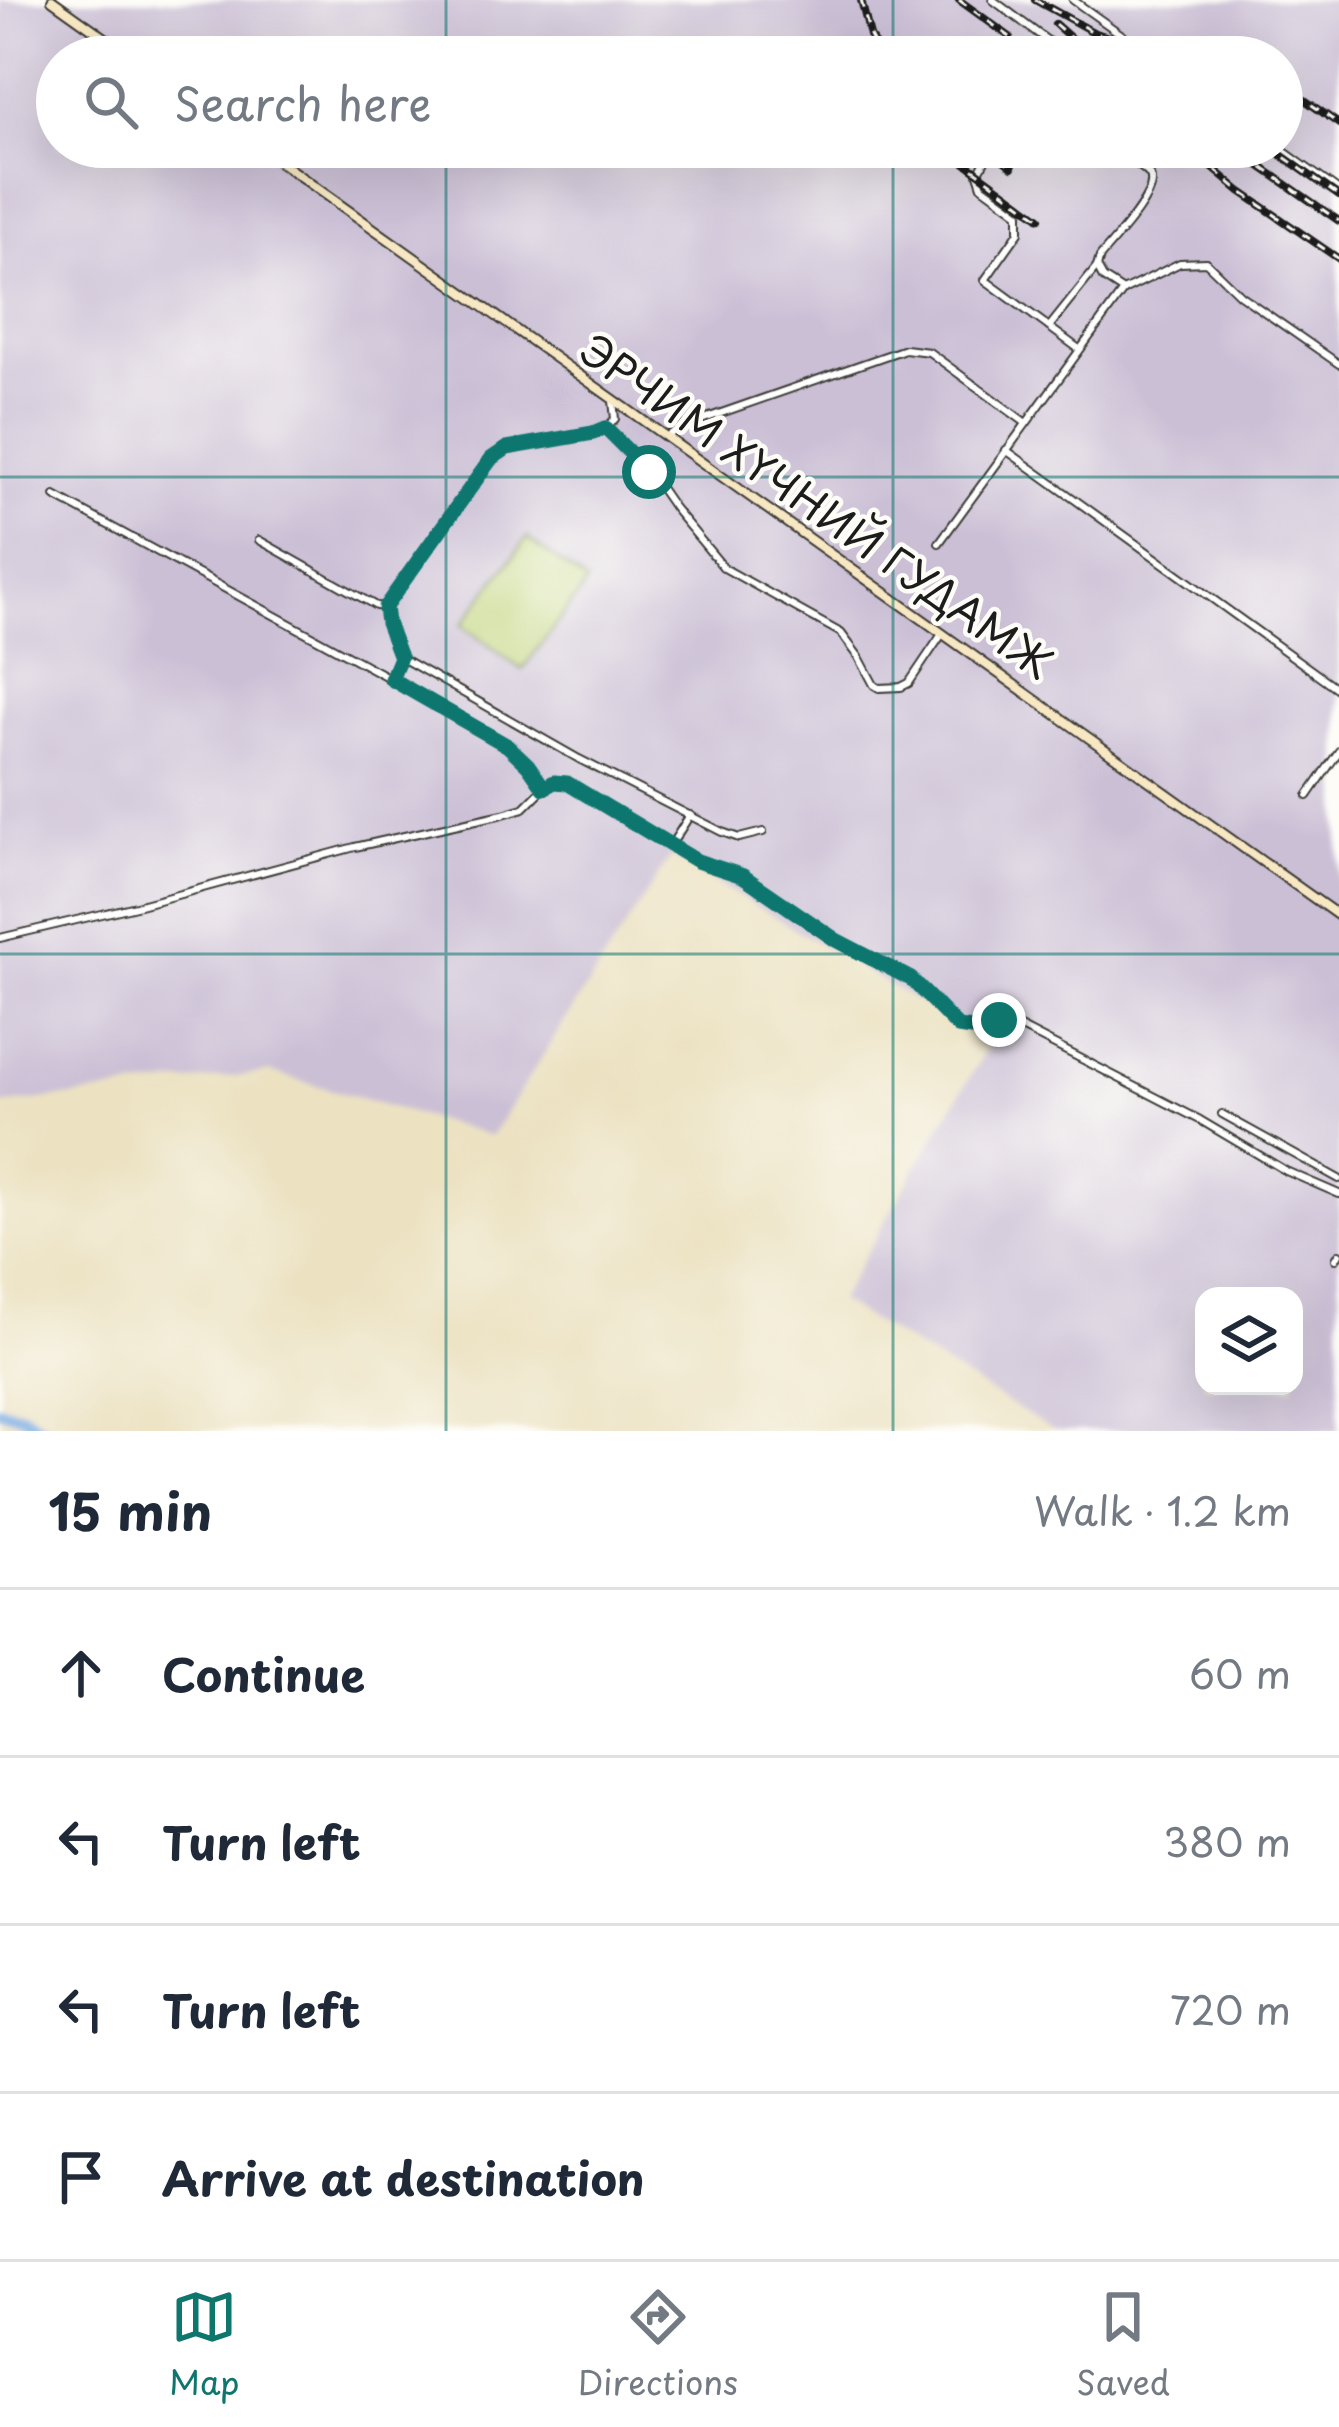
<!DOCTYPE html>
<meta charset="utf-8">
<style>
:root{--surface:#fff;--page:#f2f2f3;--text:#1f2937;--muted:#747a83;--line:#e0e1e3;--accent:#0f766e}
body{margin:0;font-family:"Playpen Sans",sans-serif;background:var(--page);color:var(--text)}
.controls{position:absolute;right:36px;bottom:36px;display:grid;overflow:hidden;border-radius:24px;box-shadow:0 12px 48px #0002}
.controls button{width:108px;height:108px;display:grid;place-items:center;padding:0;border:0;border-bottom:3px solid var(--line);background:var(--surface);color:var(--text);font:60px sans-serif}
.stop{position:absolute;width:36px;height:36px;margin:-27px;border:9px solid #0f766e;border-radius:50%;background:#fff}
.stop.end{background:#0f766e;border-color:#fff;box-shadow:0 3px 12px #0008}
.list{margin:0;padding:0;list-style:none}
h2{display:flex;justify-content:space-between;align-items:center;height:156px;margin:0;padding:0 48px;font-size:51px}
h2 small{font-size:39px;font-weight:400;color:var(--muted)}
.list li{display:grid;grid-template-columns:78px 1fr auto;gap:36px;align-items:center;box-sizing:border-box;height:168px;padding:0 48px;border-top:3px solid var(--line)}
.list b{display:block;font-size:45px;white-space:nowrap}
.list em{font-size:39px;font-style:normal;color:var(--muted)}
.icon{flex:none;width:66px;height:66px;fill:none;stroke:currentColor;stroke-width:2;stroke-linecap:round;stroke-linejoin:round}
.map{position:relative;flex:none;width:1339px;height:1431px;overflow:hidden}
.search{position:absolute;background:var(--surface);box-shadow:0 12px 48px #0002;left:36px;right:36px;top:36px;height:132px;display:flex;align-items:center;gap:30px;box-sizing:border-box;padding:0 42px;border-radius:66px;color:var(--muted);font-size:45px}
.sheet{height:828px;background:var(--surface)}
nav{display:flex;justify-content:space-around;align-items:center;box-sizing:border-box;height:168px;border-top:3px solid var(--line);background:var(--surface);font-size:33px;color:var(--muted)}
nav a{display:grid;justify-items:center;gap:6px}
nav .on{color:var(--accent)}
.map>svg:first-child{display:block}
.industrial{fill:#cbbfd5;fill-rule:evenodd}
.green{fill:#bdd377;stroke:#6c784a;stroke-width:3}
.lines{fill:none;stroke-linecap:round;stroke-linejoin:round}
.river{stroke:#73a9e1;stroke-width:12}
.street-casing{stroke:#3b3a35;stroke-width:10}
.secondary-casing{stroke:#3b3a35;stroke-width:12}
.street{stroke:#fff;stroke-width:6}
.secondary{stroke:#f7e8c3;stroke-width:8}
.rail-casing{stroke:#1c1c1c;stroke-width:8}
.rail{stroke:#fdfcf7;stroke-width:3;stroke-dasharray:9;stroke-linecap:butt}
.route{stroke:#0f766e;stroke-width:15}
.grid{fill:none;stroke:#0f766e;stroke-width:3;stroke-opacity:0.55}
.labels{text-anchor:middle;stroke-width:9;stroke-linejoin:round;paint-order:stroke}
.street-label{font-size:42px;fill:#1c1c1c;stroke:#fdfcf7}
</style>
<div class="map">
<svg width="1339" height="1431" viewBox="0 0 1339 1431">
<rect width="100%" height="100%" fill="#fdfcf7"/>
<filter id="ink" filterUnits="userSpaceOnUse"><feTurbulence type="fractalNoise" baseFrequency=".00833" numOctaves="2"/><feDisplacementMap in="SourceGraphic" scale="24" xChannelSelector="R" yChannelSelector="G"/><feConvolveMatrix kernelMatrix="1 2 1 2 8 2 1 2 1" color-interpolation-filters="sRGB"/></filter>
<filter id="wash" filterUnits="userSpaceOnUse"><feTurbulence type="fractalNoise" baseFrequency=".004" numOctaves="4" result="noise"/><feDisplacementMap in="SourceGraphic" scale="48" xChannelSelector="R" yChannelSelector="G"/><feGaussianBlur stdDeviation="2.7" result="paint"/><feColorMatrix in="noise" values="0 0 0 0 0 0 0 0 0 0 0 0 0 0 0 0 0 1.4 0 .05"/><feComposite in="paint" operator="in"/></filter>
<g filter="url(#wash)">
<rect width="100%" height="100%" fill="#ece2c2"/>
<!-- industrial -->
<path class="industrial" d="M0,0H1339V1431H1054L838,1301L989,1044L671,856L491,1136L270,1072L0,1105ZM57,57H1282V147H57ZM1204,1296H1294V1386H1204Z"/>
<!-- green -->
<polygon class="green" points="527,538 587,583 522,670 462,625"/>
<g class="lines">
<!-- river -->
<polyline class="river" points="0,1410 22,1415 45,1431"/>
</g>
</g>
<g filter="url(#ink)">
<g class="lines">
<defs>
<g id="street">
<polyline points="993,0 1052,44 1056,57"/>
<polyline points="1073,0 1153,57"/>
<polyline points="992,147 978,174 982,186 1019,213 1019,232 985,280 1079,349"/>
<path d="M1111,147C1119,153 1147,169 1150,176C1159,194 1111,243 1100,257L1097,267L1103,278L1123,291"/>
<polyline points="1278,147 1339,191"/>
<polyline points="1049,327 1097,267"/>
<polyline points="605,428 649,472 674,508 724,568 841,633 859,657 874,685 879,688 901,687 909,683 942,634"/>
<polyline points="667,436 681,427 905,349 929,352 1026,423"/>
<polyline points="1006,450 1339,690"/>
<polyline points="55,496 426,698 507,745 528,765 544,788 554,782 567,783 697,861 744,876 835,941 911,979 959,1027 972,1029 999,1020 1010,1022 1200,1120 1286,1171 1339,1194"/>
<polyline points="259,540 376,606 385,607"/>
<polyline points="939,543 1123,291 1180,263 1206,262 1240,295 1339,364"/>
<polyline points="400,657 579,759 722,832 739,838 763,832"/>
<polyline points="391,679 400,657 387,623 385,607 491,459 507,448 593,433 609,425 615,419 613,401"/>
<polyline points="1308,796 1339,751"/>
<polyline points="671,845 690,815"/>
<polyline points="0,938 136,906 355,847 503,814 524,808 543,789"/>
<polyline points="1222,1114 1339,1179"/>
<polyline points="1336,1259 1339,1254"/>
</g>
<g id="secondary">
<polyline points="52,0 132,57"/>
<polyline points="259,147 1339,916"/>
</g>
</defs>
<!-- street casing -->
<use href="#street" class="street-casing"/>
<!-- secondary casing -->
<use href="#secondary" class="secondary-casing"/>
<!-- street -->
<use href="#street" class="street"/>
<!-- secondary -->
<use href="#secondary" class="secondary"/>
<defs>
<g id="rail">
<polyline points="861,0 870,36 881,57"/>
<polyline points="959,0 1010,37"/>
<polyline points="1035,0 1095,33 1135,44 1212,51 1239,57"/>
<polyline points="1055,24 1092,57"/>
<polyline points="1282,84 1339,124"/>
<polyline points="944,147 1040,218"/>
<polyline points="987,147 1012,167"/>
<polyline points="1188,147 1240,191 1339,259"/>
<polyline points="1233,147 1339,221"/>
<polyline points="1270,147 1339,196"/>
</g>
</defs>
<!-- rail casing -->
<use href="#rail" class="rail-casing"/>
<!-- rail -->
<use href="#rail" class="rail"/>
</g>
</g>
<g class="lines" filter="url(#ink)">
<!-- route -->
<polyline class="route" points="649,472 605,428 593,433 507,448 491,459 385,607 387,623 400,657 391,679 508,746 528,765 544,788 554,782 567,783 697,861 743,876 836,940 911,979 958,1027 971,1029 999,1020"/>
</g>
<!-- grid -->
<path class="grid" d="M446,0V57M893,0V57M446,147V1431M893,147V1431M0,477H1339M0,954H1339"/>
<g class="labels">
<!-- street labels -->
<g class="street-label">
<text transform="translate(816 507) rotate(35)" y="15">ЭРЧИМ ХҮЧНИЙ ГУДАМЖ</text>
</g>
</g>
</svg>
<div class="controls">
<button><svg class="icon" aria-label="layers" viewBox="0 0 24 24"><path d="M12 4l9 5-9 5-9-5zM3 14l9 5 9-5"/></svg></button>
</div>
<div class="stop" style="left:649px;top:472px"></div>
<div class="stop end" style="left:999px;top:1020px"></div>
<div class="search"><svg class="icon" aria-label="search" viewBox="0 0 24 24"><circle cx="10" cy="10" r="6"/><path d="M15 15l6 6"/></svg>Search here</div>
</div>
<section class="sheet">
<h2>15 min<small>Walk · 1.2 km</small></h2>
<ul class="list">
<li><svg class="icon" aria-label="ahead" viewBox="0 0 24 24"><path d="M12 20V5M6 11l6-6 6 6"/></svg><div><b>Continue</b></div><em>60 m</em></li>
<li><svg class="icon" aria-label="left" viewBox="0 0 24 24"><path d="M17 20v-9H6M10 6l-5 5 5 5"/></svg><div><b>Turn left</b></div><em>380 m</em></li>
<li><svg class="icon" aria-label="left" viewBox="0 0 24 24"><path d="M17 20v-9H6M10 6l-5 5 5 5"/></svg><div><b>Turn left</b></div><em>720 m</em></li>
<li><svg class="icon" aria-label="arrive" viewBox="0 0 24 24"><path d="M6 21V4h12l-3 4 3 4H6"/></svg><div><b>Arrive at destination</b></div></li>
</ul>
</section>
<nav>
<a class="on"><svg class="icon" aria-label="map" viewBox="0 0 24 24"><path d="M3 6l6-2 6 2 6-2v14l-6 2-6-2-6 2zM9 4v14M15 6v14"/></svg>Map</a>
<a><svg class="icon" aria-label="directions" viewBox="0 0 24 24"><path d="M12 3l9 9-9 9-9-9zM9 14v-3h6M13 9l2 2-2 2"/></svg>Directions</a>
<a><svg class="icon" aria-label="saved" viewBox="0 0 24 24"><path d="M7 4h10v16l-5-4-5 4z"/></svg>Saved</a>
</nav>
